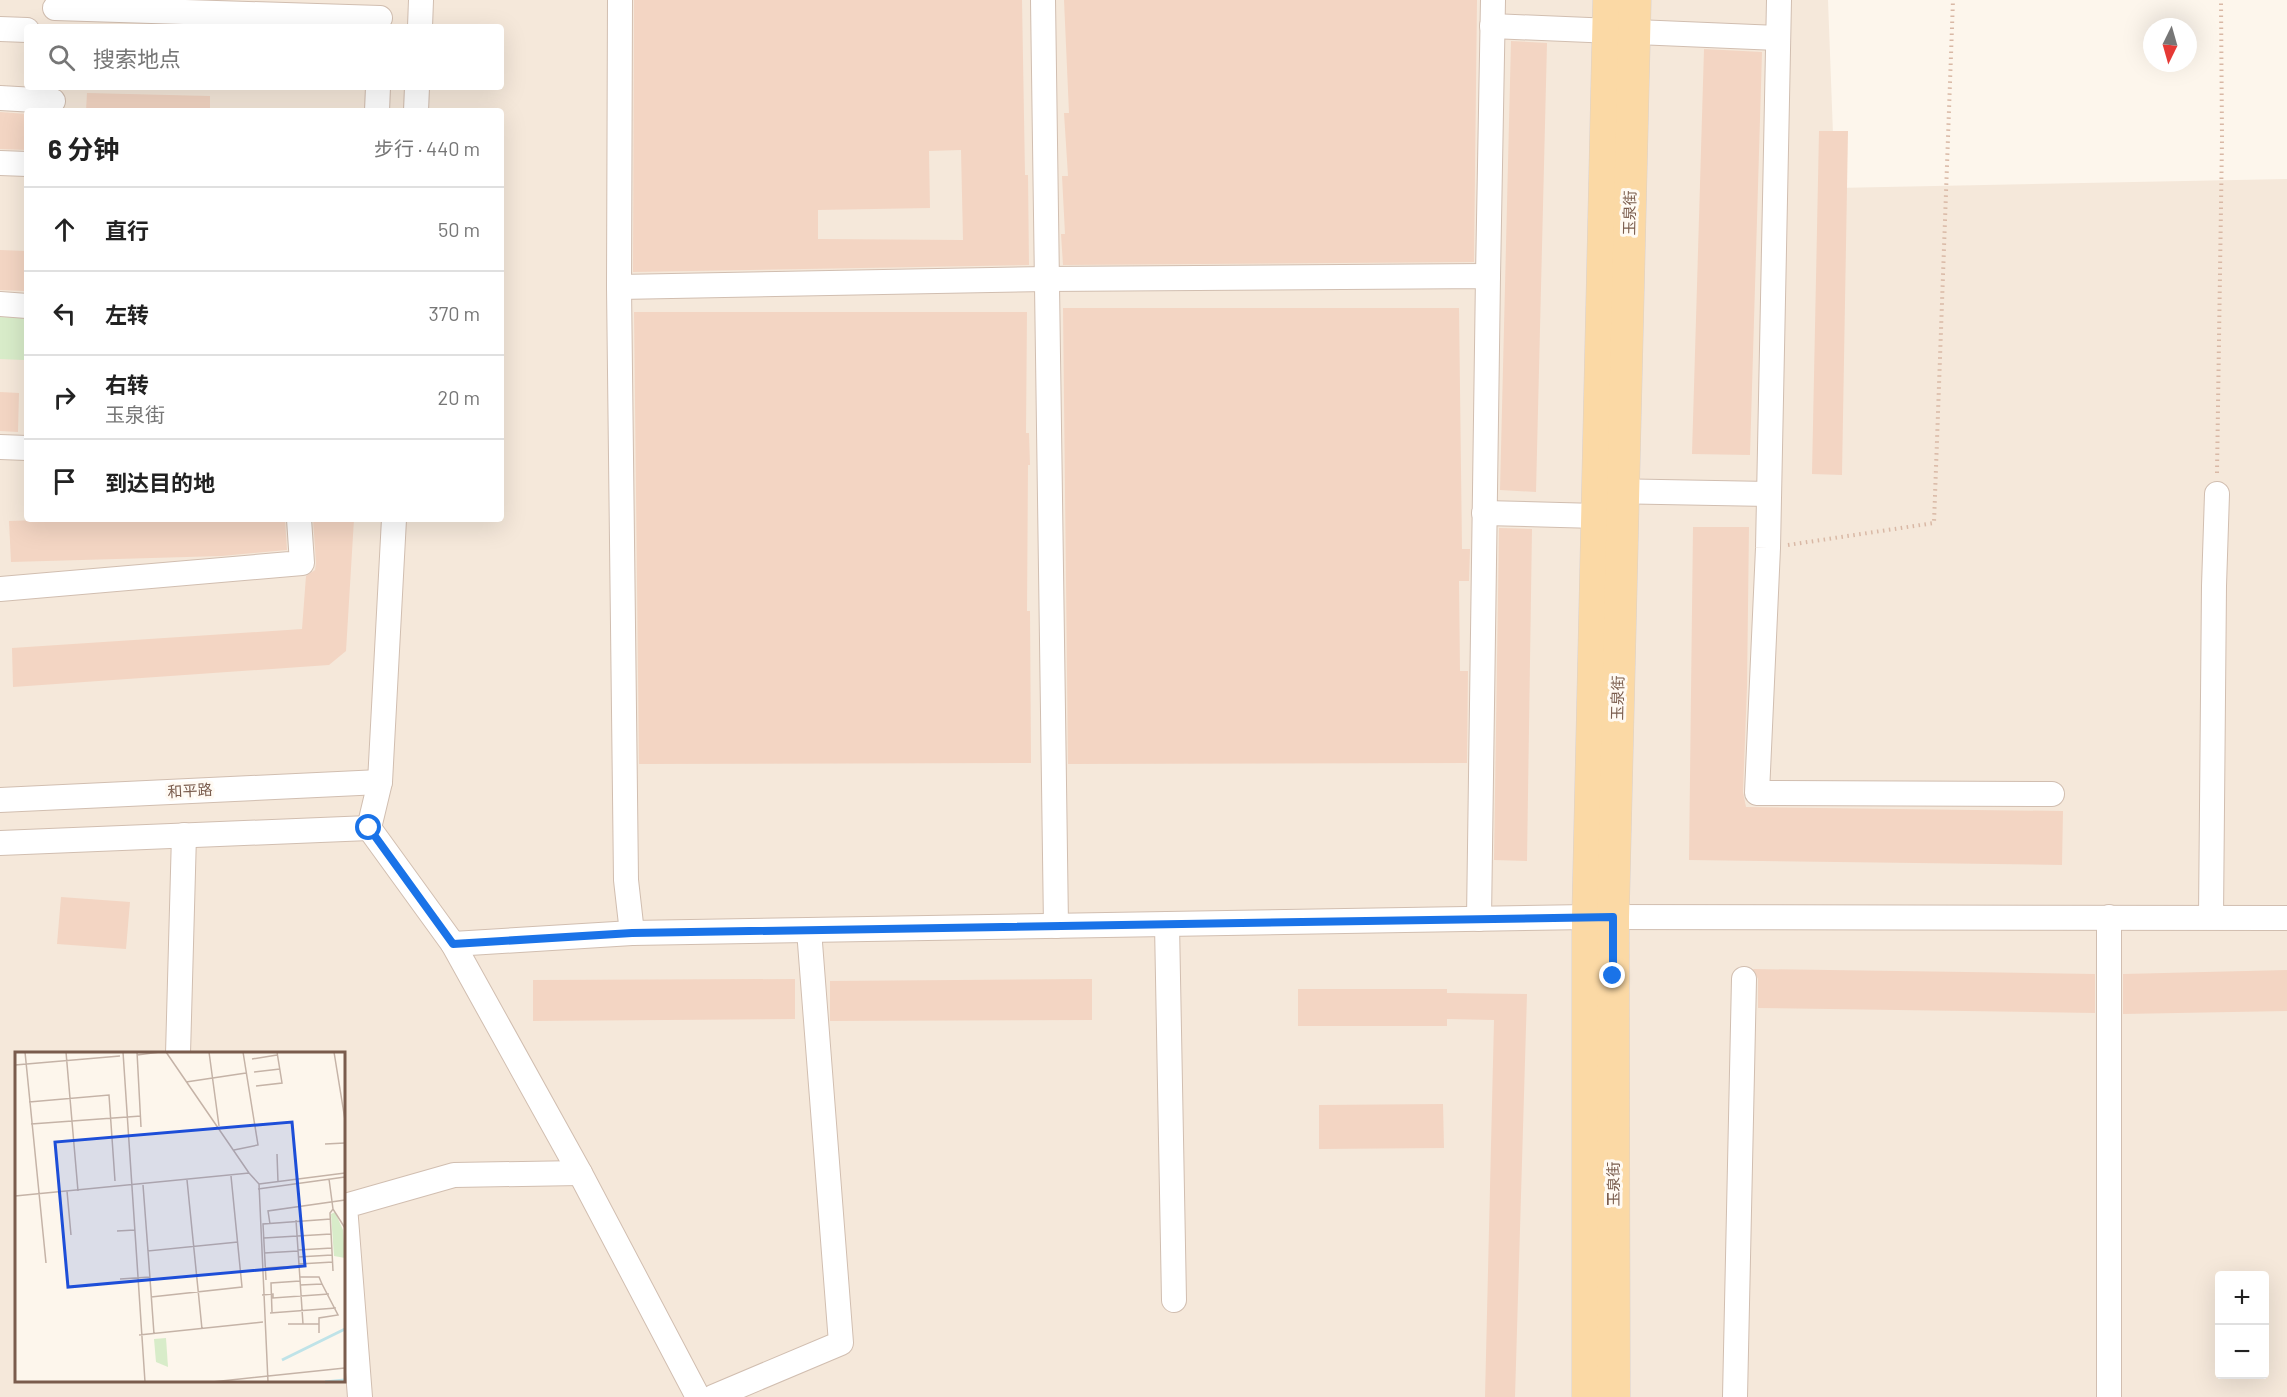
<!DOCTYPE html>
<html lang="zh">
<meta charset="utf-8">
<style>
:root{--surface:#fff;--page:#f2f2f2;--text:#222;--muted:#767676;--line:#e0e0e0}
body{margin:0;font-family:Barlow,"Noto Sans SC",sans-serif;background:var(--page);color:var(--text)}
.controls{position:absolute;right:18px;bottom:18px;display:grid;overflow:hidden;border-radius:6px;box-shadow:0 6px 24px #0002}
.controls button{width:54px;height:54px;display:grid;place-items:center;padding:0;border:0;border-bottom:2px solid var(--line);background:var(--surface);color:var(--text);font:30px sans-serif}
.compass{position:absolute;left:2143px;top:18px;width:54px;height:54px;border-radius:50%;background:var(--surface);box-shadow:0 6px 24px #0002;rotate:185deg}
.stop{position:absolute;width:18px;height:18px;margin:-14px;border:4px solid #1a73e8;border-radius:50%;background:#fff}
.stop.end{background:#1a73e8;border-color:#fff;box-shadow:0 2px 6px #0008}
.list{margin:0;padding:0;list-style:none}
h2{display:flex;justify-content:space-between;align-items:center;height:78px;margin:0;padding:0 24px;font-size:26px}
h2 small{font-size:20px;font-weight:400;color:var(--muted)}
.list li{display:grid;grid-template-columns:39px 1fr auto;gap:18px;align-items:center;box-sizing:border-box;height:84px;padding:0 24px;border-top:2px solid var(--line)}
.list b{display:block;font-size:22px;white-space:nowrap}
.list p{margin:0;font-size:20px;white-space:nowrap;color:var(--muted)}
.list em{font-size:20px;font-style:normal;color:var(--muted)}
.icon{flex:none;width:33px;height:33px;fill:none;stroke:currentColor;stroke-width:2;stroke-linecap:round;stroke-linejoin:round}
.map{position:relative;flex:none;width:2287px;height:1397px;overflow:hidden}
.search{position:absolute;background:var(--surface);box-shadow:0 6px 24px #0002;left:24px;top:24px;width:480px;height:66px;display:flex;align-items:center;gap:15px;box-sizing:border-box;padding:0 21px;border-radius:6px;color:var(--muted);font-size:22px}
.panel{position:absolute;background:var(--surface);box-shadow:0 6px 24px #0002;left:24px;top:108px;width:480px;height:414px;border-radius:6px}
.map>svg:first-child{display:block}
.residential{fill:#f5e8da;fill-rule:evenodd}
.green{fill:#d8ecc9}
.building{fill:#f3d5c3;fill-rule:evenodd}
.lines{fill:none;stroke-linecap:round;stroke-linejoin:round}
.minor-casing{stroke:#d1beb0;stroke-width:26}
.major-casing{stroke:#dad1cd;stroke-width:33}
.path{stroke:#d9b8a5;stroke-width:4;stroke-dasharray:1.5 4.5;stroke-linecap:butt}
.minor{stroke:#fff;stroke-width:24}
.major{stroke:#fbd9a5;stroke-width:32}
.route{stroke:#1a73e8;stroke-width:8}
.labels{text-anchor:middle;stroke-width:6;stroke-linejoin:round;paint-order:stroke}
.street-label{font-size:15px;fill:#7a5c4d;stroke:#fffaf3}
.inset-river{fill:none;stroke:#bfe3e8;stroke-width:3}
.inset-road{fill:none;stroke:#c5b3a7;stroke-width:1.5}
.view{fill:#1d4ed8;fill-opacity:0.15;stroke:#1d4ed8;stroke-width:3}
.inset-edge{fill:none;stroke:#7a5c4d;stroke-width:3}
</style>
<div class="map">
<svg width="2287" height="1397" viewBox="0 0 2287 1397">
<rect width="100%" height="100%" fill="#fdf6ec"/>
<!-- residential -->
<path class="residential" d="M0,0H1828L1835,188L2287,179V1397H0ZM27,27H501V87H27ZM27,111H501V519H27ZM16,1054H344V1380H16ZM2220,1276H2264V1374H2220Z"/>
<!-- green -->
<polygon class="green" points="0,317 25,318 24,360 0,359"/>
<!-- building -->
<g class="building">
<path d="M634,0H1022L1025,175H1028L1029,265L633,272ZM961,150L963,240L818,239V210L930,208L929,151Z"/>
<polygon points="1064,0 1477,0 1474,262 1063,265 1061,234 1065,234 1062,176 1068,176 1064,113 1069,113"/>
<polygon points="1511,41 1547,43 1536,492 1500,490"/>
<polygon points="1704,49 1762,52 1750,455 1692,454"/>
<polygon points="87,93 210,96 210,111 86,111"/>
<polygon points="0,112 27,114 27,150 0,149"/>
<polygon points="1819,131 1848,131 1842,475 1812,474"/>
<polygon points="0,250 26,251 24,291 0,290"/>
<polygon points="1063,308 1459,308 1462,549 1470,549 1469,581 1459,581 1460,671 1468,671 1467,763 1068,764"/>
<polygon points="634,312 1027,312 1026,433 1029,433 1030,465 1028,465 1027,611 1030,611 1031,763 639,764"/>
<polygon points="0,392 19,393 18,432 0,431"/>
<polygon points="68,519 285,519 287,550 222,556 11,562 9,521"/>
<polygon points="313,519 354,519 346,651 329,665 13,687 12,648 302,629 306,576 315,570 316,563"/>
<polygon points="1693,527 1749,527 1747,687 1743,792 1746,807 2063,811 2062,865 1689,860"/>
<polygon points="1499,528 1532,529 1527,861 1494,860"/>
<polygon points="61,897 130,902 126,949 57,944"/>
<polygon points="1753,969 2095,974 2095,1013 1758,1008 1758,979"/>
<polygon points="2287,970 2287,1011 2123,1014 2123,974"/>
<polygon points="795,979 795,1019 533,1021 533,980"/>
<polygon points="1092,979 1092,1020 830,1021 830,981"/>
<polygon points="1298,989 1447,989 1447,993 1527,994 1515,1397 1485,1397 1494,1020 1447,1019 1447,1026 1298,1026"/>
<polygon points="1443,1104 1444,1148 1319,1149 1319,1105"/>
</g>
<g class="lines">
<defs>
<g id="minor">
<polyline points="620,0 619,287 626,880 632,933"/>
<polyline points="1043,0 1056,926"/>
<polyline points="1779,0 1768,548 1757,793 2052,794"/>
<polyline points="55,8 380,18"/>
<polyline points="1492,26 1778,38"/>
<polyline points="420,27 421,0"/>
<polyline points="0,29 27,30"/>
<polyline points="0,98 53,101"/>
<polyline points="377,111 378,87"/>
<polyline points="416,111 417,87"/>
<polyline points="0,163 27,164"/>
<polyline points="1488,276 1493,0"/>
<polyline points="619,287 1047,279 1488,276 1479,919"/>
<polyline points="0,304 27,306"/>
<polyline points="0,447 27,448"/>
<polyline points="1607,491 1769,494"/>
<polyline points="1484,513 1597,516"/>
<polyline points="394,519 380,782 369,828 453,944 632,933 1588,917 2287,918"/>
<polyline points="0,589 302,563 299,519"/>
<polyline points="0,800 380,782"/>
<polyline points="0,843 369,828"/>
<polyline points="2109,917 2109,1397"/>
<polyline points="2211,917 2214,586 2217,494"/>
<polyline points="1167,924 1174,1300"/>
<polyline points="453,944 580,1173 698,1397"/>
<polyline points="178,1054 184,835"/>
<polyline points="360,1397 345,1206 454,1175 580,1173"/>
<polyline points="713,1397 841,1343 809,930"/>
<polyline points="1735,1397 1744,979"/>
</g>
<g id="major">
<polyline points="1588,1397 1588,917 1609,0"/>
<polyline points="1614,1397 1613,917 1635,0"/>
</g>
</defs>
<!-- minor casing -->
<use href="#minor" class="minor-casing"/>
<!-- major casing -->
<use href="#major" class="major-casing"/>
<!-- path -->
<g class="path">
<polyline points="2217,473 2222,140 2221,0"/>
<polyline points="1788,545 1934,523 1953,0"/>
</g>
<!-- minor -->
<use href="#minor" class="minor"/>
<!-- major -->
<use href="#major" class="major"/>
</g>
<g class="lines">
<!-- route -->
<polyline class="route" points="369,828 453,944 632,933 1613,917 1613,976"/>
</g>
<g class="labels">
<!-- street labels -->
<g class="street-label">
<text transform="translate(1630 213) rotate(-89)" y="5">玉泉街</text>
<text transform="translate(1618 698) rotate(-89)" y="5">玉泉街</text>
<text transform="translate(190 791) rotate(-3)" y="5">和平路</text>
<text transform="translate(1614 1184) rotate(-90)" y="5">玉泉街</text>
</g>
</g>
<!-- overview -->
<g transform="translate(15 1052)">
<rect width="330" height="330" fill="#fdf6ec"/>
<path d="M151,286L153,315L141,310L139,287Z" fill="#d8ecc9"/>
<path d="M320,160L328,178L330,206L319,204L316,162Z" fill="#d8ecc9"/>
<path class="inset-river" d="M267,308L330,277M310,330L330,328"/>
<path class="inset-road" d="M10,0L31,211M51,0L63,139M108,0L130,330M122,0L126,75M151,0L234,121M194,0L204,74M319,0L330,68M122,3L145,0M237,7L262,3M0,13L105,4M239,20L265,17M171,30L231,21M241,34L267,31L262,0M14,50L94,43L100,129M16,72L126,64M310,92L330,91M219,98L243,93L228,0M262,102L263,130M314,127L318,157M172,128L187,277M244,132L330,121M128,133L133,199L223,190M243,137L330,125M52,139L56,183M0,144L234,121L244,132L253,330M281,168L288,272M255,172L253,159L330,148M102,179L120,178M249,186L316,182M283,198L317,196M133,199L139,282M249,201L283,199M283,205L317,203M284,212L318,210M250,216L284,214M318,219L315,161L318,157L330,176M285,225H304L307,232M105,227L135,225M251,228L248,172L316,167M285,233L307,232L323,263L304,266V281M247,243L258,242V246L314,242M136,245L227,235L216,124M257,260L256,231L285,229M255,261L321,256M273,272H304M124,283L248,270M197,330L330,316"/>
<path class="view" d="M277,70L290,214L53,235L40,90Z"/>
<rect width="330" height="330" class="inset-edge"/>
</g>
</svg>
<div class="controls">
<button>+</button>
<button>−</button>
</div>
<svg class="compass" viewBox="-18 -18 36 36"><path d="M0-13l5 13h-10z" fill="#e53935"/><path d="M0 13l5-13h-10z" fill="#767676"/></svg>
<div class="stop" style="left:369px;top:828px"></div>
<div class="stop end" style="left:1613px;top:976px"></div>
<div class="search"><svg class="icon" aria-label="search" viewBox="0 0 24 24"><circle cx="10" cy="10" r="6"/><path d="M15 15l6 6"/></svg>搜索地点</div>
<section class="panel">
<h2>6 分钟<small>步行 · 440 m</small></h2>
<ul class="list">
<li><svg class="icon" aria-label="ahead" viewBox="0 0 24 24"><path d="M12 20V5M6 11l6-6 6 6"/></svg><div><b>直行</b></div><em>50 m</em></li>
<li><svg class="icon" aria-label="left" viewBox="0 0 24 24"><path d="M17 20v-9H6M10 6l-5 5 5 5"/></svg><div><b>左转</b></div><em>370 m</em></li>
<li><svg class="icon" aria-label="right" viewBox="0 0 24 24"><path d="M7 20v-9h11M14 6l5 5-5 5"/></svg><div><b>右转</b><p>玉泉街</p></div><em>20 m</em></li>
<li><svg class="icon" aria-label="arrive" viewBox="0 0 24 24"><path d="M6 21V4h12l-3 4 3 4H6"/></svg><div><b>到达目的地</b></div></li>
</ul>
</section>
</div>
